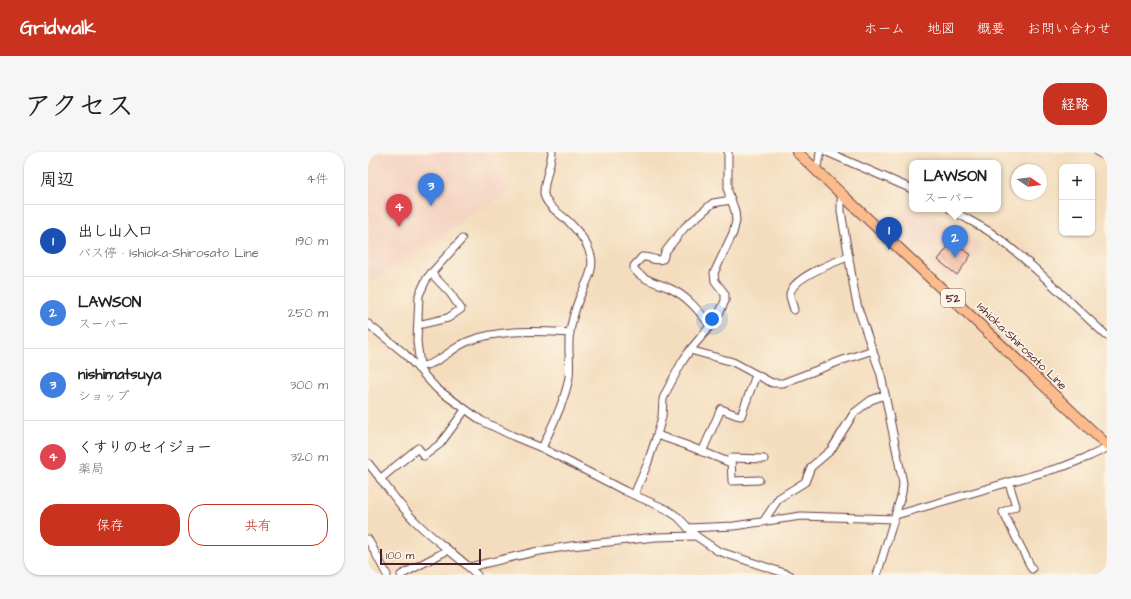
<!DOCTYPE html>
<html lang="ja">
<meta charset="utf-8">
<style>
:root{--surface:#fff;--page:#f6f6f6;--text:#222;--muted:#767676;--line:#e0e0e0;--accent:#c8321e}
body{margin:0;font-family:"Architects Daughter","Klee One",sans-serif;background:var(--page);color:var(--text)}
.controls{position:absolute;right:12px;top:12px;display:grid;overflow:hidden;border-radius:8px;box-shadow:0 1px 3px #0004}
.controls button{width:36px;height:36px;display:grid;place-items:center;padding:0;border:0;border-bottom:1px solid var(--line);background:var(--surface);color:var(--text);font:20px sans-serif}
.compass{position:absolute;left:643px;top:12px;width:36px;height:36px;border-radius:50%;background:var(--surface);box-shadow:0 1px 3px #0004;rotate:103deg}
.scale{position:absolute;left:12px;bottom:10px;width:101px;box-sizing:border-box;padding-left:4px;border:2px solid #4a1f2b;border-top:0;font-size:11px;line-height:14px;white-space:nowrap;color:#4a1f2b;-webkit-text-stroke:3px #fcf5e5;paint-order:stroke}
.you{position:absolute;left:344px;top:167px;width:14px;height:14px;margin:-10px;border:3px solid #fff;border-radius:50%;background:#1a73e8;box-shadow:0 0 0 6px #1a73e833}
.badge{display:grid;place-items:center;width:26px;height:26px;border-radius:50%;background:var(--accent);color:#fff;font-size:13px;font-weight:700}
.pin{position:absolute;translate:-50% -33px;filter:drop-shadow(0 1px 2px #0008)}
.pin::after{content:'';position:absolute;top:21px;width:14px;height:12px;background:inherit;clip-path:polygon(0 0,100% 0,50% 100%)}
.popup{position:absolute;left:541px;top:8px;width:92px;height:52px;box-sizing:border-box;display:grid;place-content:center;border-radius:8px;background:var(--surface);filter:drop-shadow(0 1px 3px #0005);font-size:13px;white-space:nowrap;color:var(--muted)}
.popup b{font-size:15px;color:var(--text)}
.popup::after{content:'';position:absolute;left:50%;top:100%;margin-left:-8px;border:8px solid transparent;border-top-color:var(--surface)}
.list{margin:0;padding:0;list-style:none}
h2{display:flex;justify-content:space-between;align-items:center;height:52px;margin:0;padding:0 16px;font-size:17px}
h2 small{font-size:13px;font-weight:400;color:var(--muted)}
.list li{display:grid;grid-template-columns:26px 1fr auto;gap:12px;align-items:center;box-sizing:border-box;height:72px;padding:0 16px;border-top:1px solid var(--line)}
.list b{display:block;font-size:15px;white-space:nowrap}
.list p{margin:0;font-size:13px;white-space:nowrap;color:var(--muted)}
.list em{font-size:13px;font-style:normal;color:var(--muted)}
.actions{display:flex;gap:8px;padding:12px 16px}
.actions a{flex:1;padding:9px 0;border:1px solid var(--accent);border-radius:16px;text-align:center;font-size:14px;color:var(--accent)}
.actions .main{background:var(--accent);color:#fff}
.map{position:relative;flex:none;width:739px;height:423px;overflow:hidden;border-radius:16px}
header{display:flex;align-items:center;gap:24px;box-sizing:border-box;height:56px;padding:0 20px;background:var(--accent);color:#fff}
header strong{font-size:19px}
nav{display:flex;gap:22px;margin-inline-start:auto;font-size:14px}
.intro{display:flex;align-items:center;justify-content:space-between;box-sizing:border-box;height:96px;padding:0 24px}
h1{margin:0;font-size:28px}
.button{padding:10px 18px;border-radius:16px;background:var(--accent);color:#fff;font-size:14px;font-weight:700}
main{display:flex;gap:24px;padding:0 24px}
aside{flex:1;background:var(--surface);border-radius:16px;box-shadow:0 1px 3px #0004}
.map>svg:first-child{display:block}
.built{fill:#f4d3c1}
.building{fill:#eba78d}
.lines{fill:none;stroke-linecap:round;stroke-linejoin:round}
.minor-casing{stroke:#643c41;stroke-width:9}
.primary-casing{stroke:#643c41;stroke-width:12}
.minor{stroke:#fff;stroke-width:7}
.primary{stroke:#fbbb8c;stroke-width:10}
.labels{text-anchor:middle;stroke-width:3.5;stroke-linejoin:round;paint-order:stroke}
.shield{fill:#fcf5e5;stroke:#7f5f63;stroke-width:1}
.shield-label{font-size:11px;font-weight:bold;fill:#4a1f2b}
.street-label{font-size:12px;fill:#4a1f2b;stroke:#fcf5e5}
</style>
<header>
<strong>Gridwalk</strong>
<nav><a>ホーム</a><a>地図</a><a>概要</a><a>お問い合わせ</a></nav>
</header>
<div class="intro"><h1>アクセス</h1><a class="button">経路</a></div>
<main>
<aside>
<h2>周辺<small>4件</small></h2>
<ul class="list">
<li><span class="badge" style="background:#1a4fb4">1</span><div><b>出し山入口</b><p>バス停 · Ishioka-Shirosato Line</p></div><em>190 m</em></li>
<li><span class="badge" style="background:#3f7fe0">2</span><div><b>LAWSON</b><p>スーパー</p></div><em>250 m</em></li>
<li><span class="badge" style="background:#3f7fe0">3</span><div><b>nishimatsuya</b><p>ショップ</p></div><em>300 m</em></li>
<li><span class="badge" style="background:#e0444e">4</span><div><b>くすりのセイジョー</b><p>薬局</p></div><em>320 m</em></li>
</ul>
<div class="actions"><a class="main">保存</a><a>共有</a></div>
</aside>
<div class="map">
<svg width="739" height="423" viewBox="0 0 739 423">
<rect width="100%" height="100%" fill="#fcf5e5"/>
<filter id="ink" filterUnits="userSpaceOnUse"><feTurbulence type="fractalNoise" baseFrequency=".025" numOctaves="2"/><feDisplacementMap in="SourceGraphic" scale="8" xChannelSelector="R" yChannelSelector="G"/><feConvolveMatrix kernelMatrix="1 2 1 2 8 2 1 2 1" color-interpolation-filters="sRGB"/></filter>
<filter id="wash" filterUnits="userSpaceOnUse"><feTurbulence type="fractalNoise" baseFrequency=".012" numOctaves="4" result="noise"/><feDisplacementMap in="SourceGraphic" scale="16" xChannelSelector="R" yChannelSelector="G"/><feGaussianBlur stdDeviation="0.9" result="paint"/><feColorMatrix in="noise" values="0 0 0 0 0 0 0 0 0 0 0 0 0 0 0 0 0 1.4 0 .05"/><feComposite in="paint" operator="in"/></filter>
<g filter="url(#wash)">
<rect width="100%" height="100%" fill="#f4ddbe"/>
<!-- built -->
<g class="built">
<polygon points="0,0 117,0 142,39 114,58 108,57 70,88 42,107 39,106 0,132"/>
<polygon points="544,49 544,57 560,57 559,60 614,93 585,134 523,74"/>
</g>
<g id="blocks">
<!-- building -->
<polygon class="building" points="584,89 603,103 589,123 570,108"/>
</g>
</g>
<g filter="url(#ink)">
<use href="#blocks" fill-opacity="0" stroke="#643c41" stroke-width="1"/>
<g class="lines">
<defs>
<g id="minor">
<polyline points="459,0 544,37"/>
<polyline points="730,0 739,5"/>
<polyline points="447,17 451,9 452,0"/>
<polyline points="474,43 473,50 473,59 487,143 490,156 513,223 535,331 534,341 509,423"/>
<path d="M582,57C595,65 609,72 622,80C664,110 700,149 739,184"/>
<path d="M426,158C425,153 422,147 422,143C422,127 464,111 477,106L481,104"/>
<polyline points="0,172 36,201 69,237 114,269 145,284 174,296 257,339 298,357 310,365 328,384 350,399 422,423"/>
<polyline points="50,173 80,166 93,157 82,141 63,121"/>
<path d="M343,174C332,161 322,147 307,139C294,131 276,130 266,117V114L274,105C283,104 285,110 295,107L297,100L317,75L345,51L363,48"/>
<polyline points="322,198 365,210 404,231 415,231 475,208 505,198"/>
<path d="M52,214C69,214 84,195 101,189C131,177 170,179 202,181"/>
<polyline points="50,216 52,214 49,189 51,143 59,126 94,87"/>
<polyline points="289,283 318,293 363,311"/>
<path d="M174,296C184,274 197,249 201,225C203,210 199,194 202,179C204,169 207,157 211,147C216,134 227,119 223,104C220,92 210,79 202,71C194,63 178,54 176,42C175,33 183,12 184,0"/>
<polyline points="334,300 353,257 368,263 373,264 388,223"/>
<path d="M0,311C16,330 29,351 46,368C66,389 90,403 109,423"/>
<polyline points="12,327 50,296 56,304 72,292 97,258"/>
<polyline points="391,328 364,329 363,306 396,307"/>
<polyline points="641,331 648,354 635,360 664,417"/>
<polyline points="266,343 279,313 289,283 294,265 295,247 298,240 314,210 322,198 349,166 357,149 357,142 347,129 346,121 365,81 368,69 367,59 360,39 360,0"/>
<polyline points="528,363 697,314 722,304 739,296"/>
<polyline points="395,370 411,346 437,330 443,315 463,298 486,261 503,248 517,243"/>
<polyline points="320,376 366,374 433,364 526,367"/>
<polyline points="0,387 19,423"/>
<polyline points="102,415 166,400 203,394 288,385 328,384"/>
<polyline points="33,423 80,398"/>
</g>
<polyline id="primary" points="429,0 739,293"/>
</defs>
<!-- minor casing -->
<use href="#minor" class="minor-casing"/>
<!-- primary casing -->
<use href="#primary" class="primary-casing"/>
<!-- minor -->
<use href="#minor" class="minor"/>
<!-- primary -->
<use href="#primary" class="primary"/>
</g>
</g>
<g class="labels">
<!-- shield labels -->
<rect class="shield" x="573" y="137" width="24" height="18" rx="3"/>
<g class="shield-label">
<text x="585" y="150">52</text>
</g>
<!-- street labels -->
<g class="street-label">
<text transform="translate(654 194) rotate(44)" y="4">Ishioka-Shirosato Line</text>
</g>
</g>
</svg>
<div class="controls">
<button>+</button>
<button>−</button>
</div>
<svg class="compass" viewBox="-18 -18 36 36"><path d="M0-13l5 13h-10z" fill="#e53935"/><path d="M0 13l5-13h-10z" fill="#767676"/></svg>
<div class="scale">100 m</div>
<div class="you"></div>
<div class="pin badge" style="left:521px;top:98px;background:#1a4fb4">1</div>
<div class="pin badge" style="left:587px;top:106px;background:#3f7fe0">2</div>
<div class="popup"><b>LAWSON</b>スーパー</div>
<div class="pin badge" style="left:63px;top:54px;background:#3f7fe0">3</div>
<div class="pin badge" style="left:31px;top:75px;background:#e0444e">4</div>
</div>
</main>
